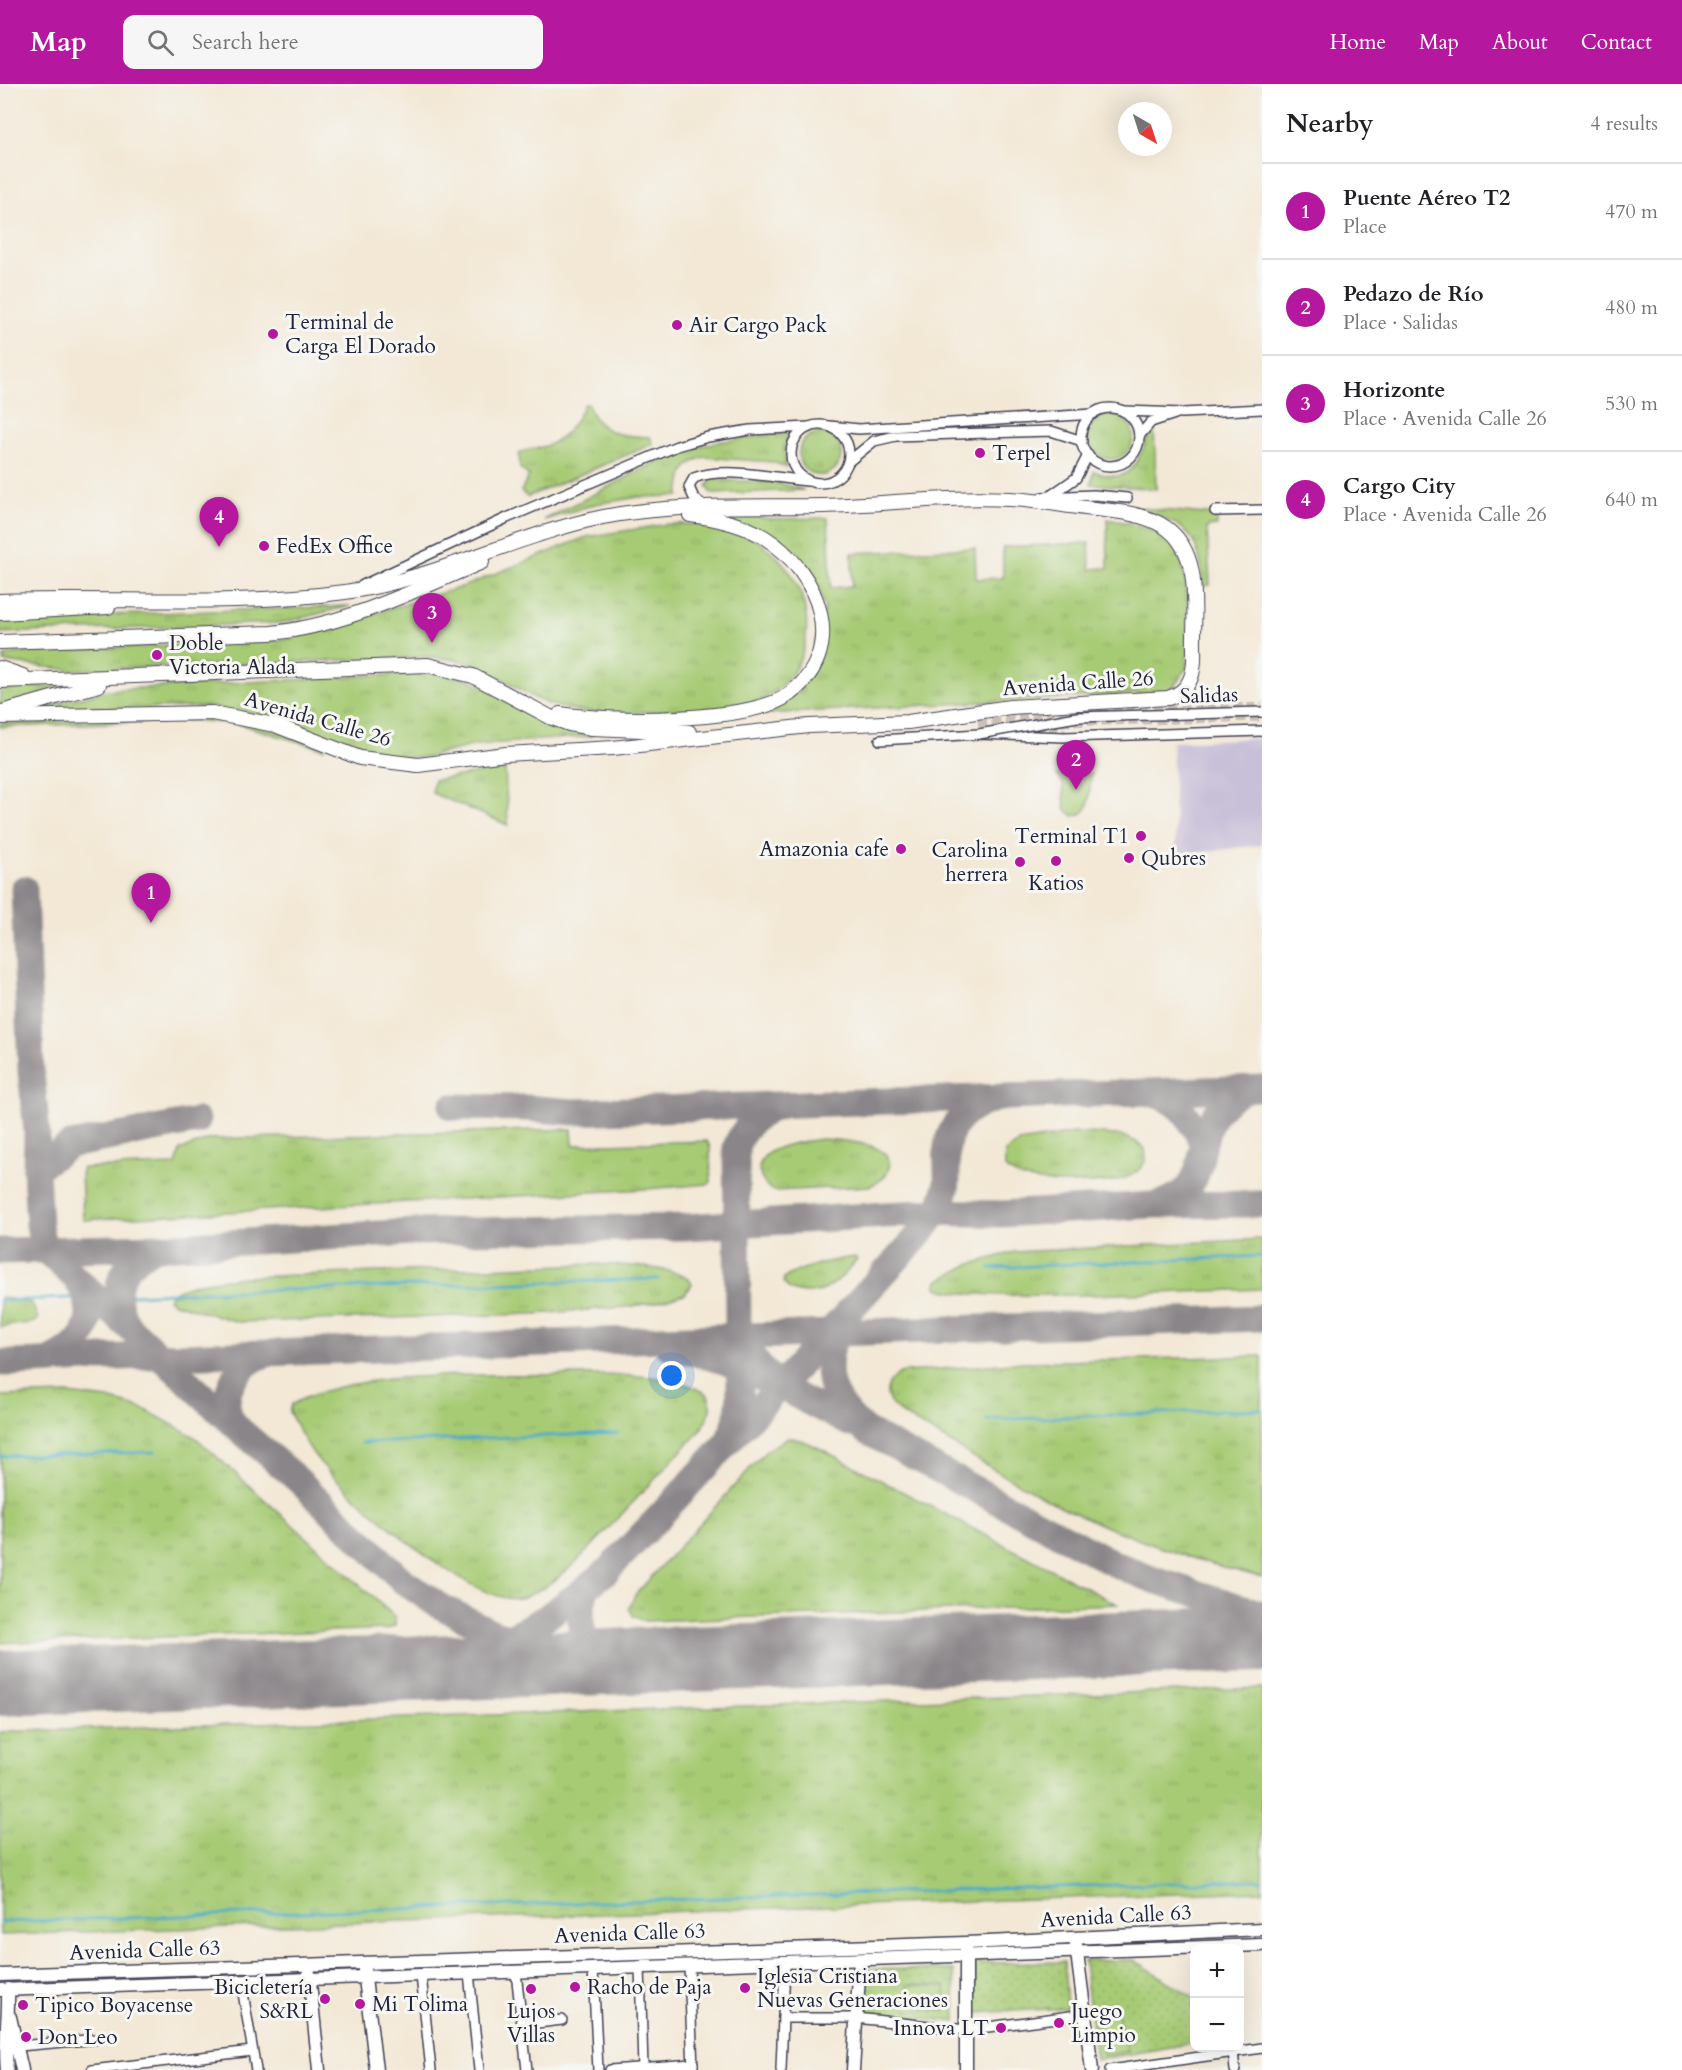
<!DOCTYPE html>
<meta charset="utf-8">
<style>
:root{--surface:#fff;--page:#f6f6f6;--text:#202124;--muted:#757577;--line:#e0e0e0;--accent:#b5179e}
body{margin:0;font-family:Cardo,serif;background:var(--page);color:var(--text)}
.controls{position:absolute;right:18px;bottom:18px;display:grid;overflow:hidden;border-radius:12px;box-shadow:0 6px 24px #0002}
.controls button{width:54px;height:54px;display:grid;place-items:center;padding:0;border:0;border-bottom:2px solid var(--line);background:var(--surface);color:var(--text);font:30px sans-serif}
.compass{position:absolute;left:1118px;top:18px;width:54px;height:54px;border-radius:50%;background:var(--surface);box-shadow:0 6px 24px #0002;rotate:141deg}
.you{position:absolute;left:672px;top:1292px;width:21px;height:21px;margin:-15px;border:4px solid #fff;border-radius:50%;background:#1a73e8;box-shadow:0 0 0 9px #1a73e833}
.badge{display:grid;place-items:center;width:39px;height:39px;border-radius:50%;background:var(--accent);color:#fff;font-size:20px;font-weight:700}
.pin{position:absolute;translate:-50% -50px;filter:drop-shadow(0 2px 3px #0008)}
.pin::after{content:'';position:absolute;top:32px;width:21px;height:18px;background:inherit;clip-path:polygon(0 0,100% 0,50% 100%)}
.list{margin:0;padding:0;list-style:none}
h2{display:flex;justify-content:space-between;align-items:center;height:78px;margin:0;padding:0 24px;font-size:26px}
h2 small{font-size:20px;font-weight:400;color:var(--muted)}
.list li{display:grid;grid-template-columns:39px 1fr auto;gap:18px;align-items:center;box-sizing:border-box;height:96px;padding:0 24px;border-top:2px solid var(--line)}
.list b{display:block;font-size:22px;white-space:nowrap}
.list p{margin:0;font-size:20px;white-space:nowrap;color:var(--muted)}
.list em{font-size:20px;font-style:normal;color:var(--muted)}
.icon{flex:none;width:33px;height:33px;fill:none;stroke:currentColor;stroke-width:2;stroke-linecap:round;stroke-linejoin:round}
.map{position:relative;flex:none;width:1262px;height:1986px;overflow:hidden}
header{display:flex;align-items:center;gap:36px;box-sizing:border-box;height:84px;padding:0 30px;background:var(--accent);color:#fff}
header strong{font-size:28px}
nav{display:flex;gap:33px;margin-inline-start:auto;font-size:21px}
.search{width:420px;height:54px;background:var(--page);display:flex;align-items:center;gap:15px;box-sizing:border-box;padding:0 21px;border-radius:12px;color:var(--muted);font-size:22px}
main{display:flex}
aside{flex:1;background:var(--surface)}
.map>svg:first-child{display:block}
.industrial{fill:#c8bfd8}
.grass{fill:url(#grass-tufts);stroke:#647658;stroke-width:1.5}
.park{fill:url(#park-dots);stroke:#647658;stroke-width:1.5}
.garden{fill:#a7cb75;stroke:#647658;stroke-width:1.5}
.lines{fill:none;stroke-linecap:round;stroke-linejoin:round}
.stream{stroke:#43a8c3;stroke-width:3}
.taxiway{stroke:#8a8588;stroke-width:27}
.runway{stroke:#8a8588;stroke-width:66}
.street-tunnel{stroke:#c9c0b7;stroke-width:9;stroke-dasharray:9 4.5;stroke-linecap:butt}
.street-casing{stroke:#414052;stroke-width:12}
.secondary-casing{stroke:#414052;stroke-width:15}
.primary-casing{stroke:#414052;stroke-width:16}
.street{stroke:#fff;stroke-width:9}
.secondary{stroke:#fff;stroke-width:12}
.primary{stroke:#fff;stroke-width:14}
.street-bridge-casing{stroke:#414052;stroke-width:12;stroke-linecap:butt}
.street-bridge{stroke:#fff;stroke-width:9}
.poi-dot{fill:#b5179e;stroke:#f6f6f2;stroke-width:2}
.labels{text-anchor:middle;stroke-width:6;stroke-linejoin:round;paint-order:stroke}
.poi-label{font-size:21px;fill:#22223b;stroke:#f6f6f2;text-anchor:start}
.street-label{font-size:21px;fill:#22223b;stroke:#f6f6f2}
</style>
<header>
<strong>Map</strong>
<div class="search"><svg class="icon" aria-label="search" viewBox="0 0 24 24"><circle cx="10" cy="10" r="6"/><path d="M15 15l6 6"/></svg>Search here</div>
<nav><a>Home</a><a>Map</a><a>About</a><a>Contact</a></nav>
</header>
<main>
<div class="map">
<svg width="1262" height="1986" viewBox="0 0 1262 1986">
<defs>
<pattern id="grass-tufts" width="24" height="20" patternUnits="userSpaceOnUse" patternTransform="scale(1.5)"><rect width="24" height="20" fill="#a7cb75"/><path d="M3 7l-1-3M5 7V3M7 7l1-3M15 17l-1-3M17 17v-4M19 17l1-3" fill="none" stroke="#8fae66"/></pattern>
<pattern id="park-dots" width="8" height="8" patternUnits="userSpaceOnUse" patternTransform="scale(1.5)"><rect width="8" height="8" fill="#a7cb75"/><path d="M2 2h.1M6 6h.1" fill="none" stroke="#8fae66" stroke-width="1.8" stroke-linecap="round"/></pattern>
</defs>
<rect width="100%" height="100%" fill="#f6f6f2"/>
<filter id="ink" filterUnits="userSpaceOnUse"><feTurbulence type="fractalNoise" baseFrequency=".0167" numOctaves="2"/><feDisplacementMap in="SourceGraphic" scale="12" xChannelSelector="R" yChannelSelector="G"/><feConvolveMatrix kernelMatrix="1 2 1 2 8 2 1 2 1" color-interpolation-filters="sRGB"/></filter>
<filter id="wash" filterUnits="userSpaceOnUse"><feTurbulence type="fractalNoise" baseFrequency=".008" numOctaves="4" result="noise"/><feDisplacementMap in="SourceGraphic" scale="24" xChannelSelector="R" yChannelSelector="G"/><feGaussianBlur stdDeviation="1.35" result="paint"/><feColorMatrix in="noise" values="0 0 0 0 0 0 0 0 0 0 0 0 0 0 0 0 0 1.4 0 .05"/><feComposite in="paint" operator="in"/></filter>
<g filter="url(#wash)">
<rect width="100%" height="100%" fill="#f3e8d6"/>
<!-- industrial -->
<polygon class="industrial" points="1262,654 1262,761 1176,771 1172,658"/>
<!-- grass -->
<g class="grass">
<path d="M584,320H588C598,351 622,352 650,353L653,360L527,413L521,407L529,392L520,384L519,370C525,365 534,365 542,363C563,358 576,339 584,320Z"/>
<circle cx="1111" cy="353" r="22"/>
<path d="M1154,342L1156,405L1091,400L1094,387C1138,406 1138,367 1154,342Z"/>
<path d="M791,348L784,362L786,383L772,378L704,373C683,379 681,392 679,412L639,413L595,420L544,436L672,370L717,358Z"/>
<circle cx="820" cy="370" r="21"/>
<polygon points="712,396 774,398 804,406 712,410 707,402"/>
<path d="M1129,423L1217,431V442L1207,443L1210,501L1203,502C1199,441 1182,440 1129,423Z"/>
<path d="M706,425L771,435L828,434L831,504L852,502V469L975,464L976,495L1003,494V463L1089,459L1090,485L1108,484L1107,435C1122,438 1138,440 1152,446C1196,464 1185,524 1187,562L1189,563L1186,585L1170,608L763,630L802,605L825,523L815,495L793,469Z"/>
<path d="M669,440C706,439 744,442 772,468C829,518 815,611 734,624C718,627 700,626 684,626C640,628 591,634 549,620C523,611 502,591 476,581C463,576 446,575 432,573L71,586L4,578V572L16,569L289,555L465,502L586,453Z"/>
<polygon points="350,522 281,539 0,549 0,535"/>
<polygon points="431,588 466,594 575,647 593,652 476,661 428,673 389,674 351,663 274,633 210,623 30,626 108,606"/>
<polygon points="70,602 0,623 0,604"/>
<path d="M192,632C239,636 280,646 325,662L324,665L238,640L192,636L0,643V639Z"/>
<polygon points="505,685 508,741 432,709 434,696"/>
<polygon points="572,1045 573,1061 707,1057 710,1063 711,1098 709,1100 646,1105 83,1136 81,1084 176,1081 180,1066 210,1055"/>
<path d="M1073,1049C1096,1050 1128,1047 1145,1065L1146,1076C1141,1085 1135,1091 1125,1094C1100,1102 1023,1103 1005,1084V1068L1020,1058Z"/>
<path d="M822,1055C838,1056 896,1058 889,1084C887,1094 877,1099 869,1102L775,1107C768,1105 762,1098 760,1090C752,1062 805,1057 822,1055Z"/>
<path d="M1262,1155V1205C1218,1206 956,1220 936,1203L938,1197L968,1181L1014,1168Z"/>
<path d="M855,1173L857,1176C841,1195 825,1214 798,1208C791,1206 787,1204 783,1198L784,1194C805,1182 831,1176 855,1173Z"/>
<path d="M594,1180C613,1181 686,1182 692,1200L684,1210L657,1218L627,1223L535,1230L238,1238L174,1219L168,1215C174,1198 229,1195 245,1193Z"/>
<polygon points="0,1213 32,1219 38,1235 35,1238 0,1243"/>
<path d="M1262,1272V1493C1193,1477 1128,1454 1064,1424C1009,1397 958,1362 905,1332C893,1323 882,1315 889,1298L900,1289L907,1288L1023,1278Z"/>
<path d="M591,1291C628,1292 674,1289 707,1310C715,1322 707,1337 699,1348C673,1376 647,1403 621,1431C593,1460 563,1498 524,1513C479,1529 350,1412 320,1378C307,1364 299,1345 289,1328L291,1321C357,1282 511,1292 591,1291Z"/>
<polygon points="69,1310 108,1315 144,1325 195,1353 395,1533 395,1542 387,1545 0,1559 0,1312"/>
<polygon points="788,1353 804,1357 823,1366 1117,1520 645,1537 634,1533 629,1524 635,1511 766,1367"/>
<polygon points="1262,1604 1262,1807 0,1851 0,1648"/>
</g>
<!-- park -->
<g class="park">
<polygon points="1134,1876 1194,1914 1194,1959 1096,1976 1084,1877"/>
<polygon points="1064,1878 1067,1924 975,1929 975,1879"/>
<polygon points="868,1885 954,1886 956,1938 863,1927"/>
</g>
<!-- garden -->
<g class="garden">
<path d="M1092,690C1086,708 1096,729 1073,732L1065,725L1063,700L1057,691Z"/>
<polygon points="907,1901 945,1902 945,1927 906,1926"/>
<polygon points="1117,1925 1127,1967 1104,1972 1095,1930"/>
</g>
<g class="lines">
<!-- stream -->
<g class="stream">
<polyline points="990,1184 1262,1172"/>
<polyline points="0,1217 176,1209 658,1195"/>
<polyline points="986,1336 1262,1325"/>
<polyline points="362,1359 618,1349"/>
<polyline points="0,1372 155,1368"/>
<polyline points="0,1838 1262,1796"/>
</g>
<!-- taxiway -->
<g class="taxiway">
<polyline points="24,805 31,988 37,1048 36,1085 39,1142 44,1165 241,1347 298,1396 403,1497 438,1521 494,1549 598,1578"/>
<path d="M1150,1009C1178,1015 1189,1033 1202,1056"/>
<path d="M779,1022C759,1029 743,1043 736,1063L738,1239C753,1300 802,1313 851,1340"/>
<polyline points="452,1023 525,1024 573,1028 1262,1004"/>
<polyline points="36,1085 70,1061 197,1037"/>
<path d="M1158,1120C1229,1101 1175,1037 1247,1005"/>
<polyline points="0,1167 157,1163 414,1148 685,1143 936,1128 1001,1130 1152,1121 1262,1120"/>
<path d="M127,1241C108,1204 120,1181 157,1163"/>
<path d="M836,1247C821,1292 830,1318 866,1347L1115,1480L1154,1496L1262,1530"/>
<polyline points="668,1262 724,1277 768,1296"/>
<path d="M49,1277C84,1262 101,1234 79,1200"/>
<path d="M0,1279C60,1279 118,1270 178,1272C539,1260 900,1244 1262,1234"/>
<path d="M238,1344C212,1318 237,1277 267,1270"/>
<path d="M730,1352C744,1326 739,1295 739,1266"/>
<path d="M586,1504C581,1524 575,1547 593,1563C598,1568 605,1572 611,1578"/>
<path d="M386,1586L443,1574L508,1554L544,1535L586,1504L607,1487L658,1434L922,1148C931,1135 943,1121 946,1104C949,1090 945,1076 947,1062C952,1032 976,1020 1002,1013"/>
</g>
<!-- runway -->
<polyline class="runway" points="0,1599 1262,1555"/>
</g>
</g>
<g filter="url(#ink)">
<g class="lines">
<!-- street-tunnel -->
<g class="street-tunnel">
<polyline points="1061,638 1262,633"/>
<polyline points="978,639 1068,628 1262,623"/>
<polyline points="1022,644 1065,649"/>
</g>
<defs>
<g id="street">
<circle cx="1110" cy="353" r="29"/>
<polyline points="1124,327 1183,329 1262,325"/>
<circle cx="820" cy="370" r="29"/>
<polyline points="829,342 859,345 1093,330"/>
<polyline points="1139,352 1151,338 1175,330"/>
<polyline points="848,378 874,357 896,352 1051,347 1082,357"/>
<polyline points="1050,412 1076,394 1088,371"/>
<polyline points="1042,413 1094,411 1127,414"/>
<path d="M704,424L693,412L689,403L694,394C722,382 776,394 807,397"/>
<polyline points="1215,427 1262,426"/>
<polyline points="363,501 507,434 677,362 708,353 750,346 809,343"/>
<polyline points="880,656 979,650 1064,653 1262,647"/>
<polyline points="689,1882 693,1986"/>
<polyline points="640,1883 643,1984"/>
<polyline points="593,1885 598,1986"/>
<polyline points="516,1888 527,1986"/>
<polyline points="469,1889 479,1986"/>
<polyline points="421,1891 431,1986"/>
<polyline points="241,1897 256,1986"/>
<polyline points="783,1934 856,1934 966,1946 1085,1930"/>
<polyline points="521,1941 562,1936"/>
<polyline points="19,1962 98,1955"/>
<polyline points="1233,1968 1235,1986"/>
<polyline points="92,1986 252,1967"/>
<polyline points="610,1986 693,1980"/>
<polyline points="781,1986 785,1879"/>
<polyline points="1110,1986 1262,1964"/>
</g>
<g id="secondary">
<polyline points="1076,1861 1092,1986"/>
<polyline points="966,1864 966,1986"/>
<polyline points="364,1886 376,1986"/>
<polyline points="309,1889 319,1986"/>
<polyline points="0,1891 966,1859 1262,1845"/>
<polyline points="0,1906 1262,1861"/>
<polyline points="10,1933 22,1986"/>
<path d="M7,1986C4,1959 9,1933 8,1905"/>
<polyline points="853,1986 860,1876"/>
</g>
<g id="primary">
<path d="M0,517C115,513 231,523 345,508C434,496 516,451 603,433C675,419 751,423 824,422C885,420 948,412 1010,415C1035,416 1060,421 1085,424C1112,427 1142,428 1165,443C1203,469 1193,525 1194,565C1195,587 1192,607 1168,614L1010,623L908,638L809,642L613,664L506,670L418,681L360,674L275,641L212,629L0,633"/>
<polyline points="0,529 108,523"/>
<path d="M0,558L271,549C345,542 414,506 482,478"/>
<polyline points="0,584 23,592"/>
<polyline points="0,597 428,581 473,592 552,634 569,640 592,644 689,648"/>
<polyline points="2,628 99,601"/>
<path d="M560,630C607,638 750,639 788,611C850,567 819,487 764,453C742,440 715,434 690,431"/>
</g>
</defs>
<!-- street casing -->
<use href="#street" class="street-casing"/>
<!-- secondary casing -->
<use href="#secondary" class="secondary-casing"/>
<!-- primary casing -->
<use href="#primary" class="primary-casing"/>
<!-- street -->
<use href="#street" class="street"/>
<!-- secondary -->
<use href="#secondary" class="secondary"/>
<!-- primary -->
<use href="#primary" class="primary"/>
<defs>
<polyline id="street-bridge" points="979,650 1077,633 1262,628"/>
</defs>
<!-- street-bridge casing -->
<use href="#street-bridge" class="street-bridge-casing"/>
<!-- street-bridge -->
<use href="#street-bridge" class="street-bridge"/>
</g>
</g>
<!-- markers -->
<g class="poi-dot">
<circle cx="677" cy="241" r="6"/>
<circle cx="273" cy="250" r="6"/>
<circle cx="980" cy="369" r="6"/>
<circle cx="264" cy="462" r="6"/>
<circle cx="157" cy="571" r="6"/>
<circle cx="1141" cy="752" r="6"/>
<circle cx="901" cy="765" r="6"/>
<circle cx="1129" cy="774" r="6"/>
<circle cx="1056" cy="777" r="6"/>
<circle cx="1020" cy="778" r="6"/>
<circle cx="575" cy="1903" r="6"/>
<circle cx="745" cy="1904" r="6"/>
<circle cx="531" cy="1905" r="6"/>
<circle cx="325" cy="1915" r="6"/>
<circle cx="360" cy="1920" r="6"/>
<circle cx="23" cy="1921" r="6"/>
<circle cx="1059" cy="1939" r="6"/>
<circle cx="1001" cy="1944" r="6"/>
<circle cx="26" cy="1953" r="6"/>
</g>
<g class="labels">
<!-- poi labels -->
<g class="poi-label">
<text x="285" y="245">Terminal de<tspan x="285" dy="24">Carga El Dorado</tspan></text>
<text x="689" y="248">Air Cargo Pack</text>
<text x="992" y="376">Terpel</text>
<text x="276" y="469">FedEx Office</text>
<text x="169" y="566">Doble<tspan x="169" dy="24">Victoria Alada</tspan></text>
<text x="1129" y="759" text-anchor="end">Terminal T1</text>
<text x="889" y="772" text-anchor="end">Amazonia cafe</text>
<text x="1008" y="773" text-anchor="end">Carolina<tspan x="1008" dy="24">herrera</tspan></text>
<text x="1141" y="781">Qubres</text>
<text x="1056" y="806" text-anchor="middle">Katios</text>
<text x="757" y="1899">Iglesia Cristiana<tspan x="757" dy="24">Nuevas Generaciones</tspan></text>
<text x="313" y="1910" text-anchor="end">Bicicletería<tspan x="313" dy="24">S&amp;RL</tspan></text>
<text x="587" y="1910">Racho de Paja</text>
<text x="372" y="1927">Mi Tolima</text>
<text x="35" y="1928">Tipico Boyacense</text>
<text x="531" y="1934" text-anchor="middle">Lujos<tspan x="531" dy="24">Villas</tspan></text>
<text x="1071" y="1934">Juego<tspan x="1071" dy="24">Limpio</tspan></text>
<text x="989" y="1951" text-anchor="end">Innova LT</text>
<text x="38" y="1960">Don Leo</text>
</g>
<!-- street labels -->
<g class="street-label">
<text transform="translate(1078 599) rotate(-4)" y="7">Avenida Calle 26</text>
<text transform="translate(1209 611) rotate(-2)" y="7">Salidas</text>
<text transform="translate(318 635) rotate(16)" y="7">Avenida Calle 26</text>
<text transform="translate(1116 1832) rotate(-3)" y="7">Avenida Calle 63</text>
<text transform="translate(630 1849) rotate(-2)" y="7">Avenida Calle 63</text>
<text transform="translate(145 1866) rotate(-2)" y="7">Avenida Calle 63</text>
</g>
</g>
</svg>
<div class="controls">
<button>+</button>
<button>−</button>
</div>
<svg class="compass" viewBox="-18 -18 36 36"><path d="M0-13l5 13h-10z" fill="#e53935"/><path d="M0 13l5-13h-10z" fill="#757577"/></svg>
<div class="you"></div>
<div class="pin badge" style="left:151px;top:839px">1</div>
<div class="pin badge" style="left:1076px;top:706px">2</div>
<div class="pin badge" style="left:432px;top:559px">3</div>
<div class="pin badge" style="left:219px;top:463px">4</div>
</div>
<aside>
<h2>Nearby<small>4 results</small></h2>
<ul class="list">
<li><span class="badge">1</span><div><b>Puente Aéreo T2</b><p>Place</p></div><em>470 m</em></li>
<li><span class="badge">2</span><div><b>Pedazo de Río</b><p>Place · Salidas</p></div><em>480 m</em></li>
<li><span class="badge">3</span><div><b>Horizonte</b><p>Place · Avenida Calle 26</p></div><em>530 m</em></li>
<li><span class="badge">4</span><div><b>Cargo City</b><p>Place · Avenida Calle 26</p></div><em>640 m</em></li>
</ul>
</aside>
</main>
